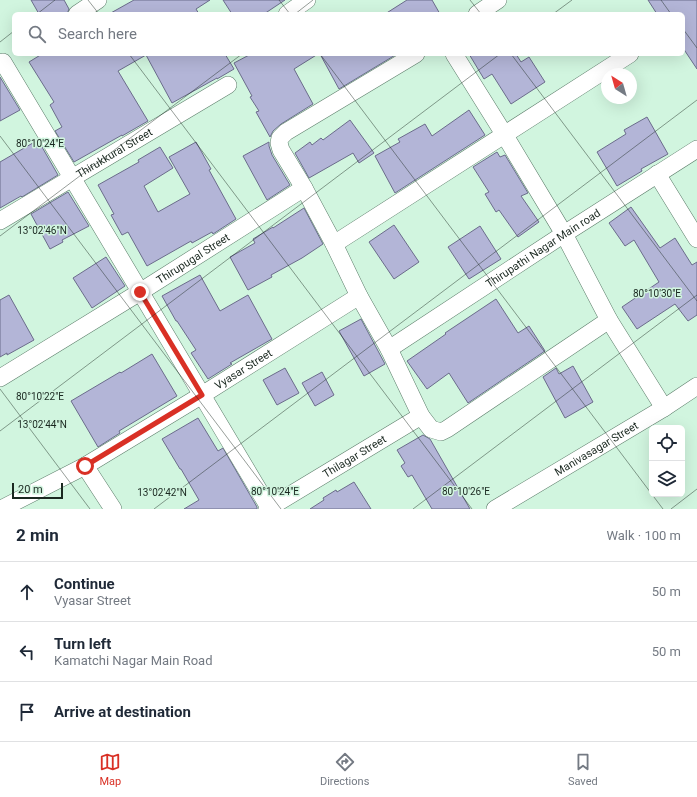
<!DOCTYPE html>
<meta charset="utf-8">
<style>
:root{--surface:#fff;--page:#f6f6f7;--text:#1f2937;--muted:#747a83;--line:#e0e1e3;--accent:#d93025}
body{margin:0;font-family:Roboto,sans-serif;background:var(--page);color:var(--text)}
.controls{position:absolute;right:12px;bottom:12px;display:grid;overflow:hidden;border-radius:6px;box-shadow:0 4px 16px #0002}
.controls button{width:36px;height:36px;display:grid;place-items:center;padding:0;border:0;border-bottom:1px solid var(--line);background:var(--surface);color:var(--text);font:20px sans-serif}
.compass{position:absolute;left:601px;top:68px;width:36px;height:36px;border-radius:50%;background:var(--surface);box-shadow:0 4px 16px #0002;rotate:323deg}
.scale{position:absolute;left:12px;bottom:10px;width:51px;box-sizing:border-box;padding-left:4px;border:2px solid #1a2820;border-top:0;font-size:11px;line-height:14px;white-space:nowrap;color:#1a2820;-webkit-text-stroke:3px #d1f5df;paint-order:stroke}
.stop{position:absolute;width:12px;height:12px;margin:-9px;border:3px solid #d93025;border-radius:50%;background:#fff}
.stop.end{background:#d93025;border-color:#fff;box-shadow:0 1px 4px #0008}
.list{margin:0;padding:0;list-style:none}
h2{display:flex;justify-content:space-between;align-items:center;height:52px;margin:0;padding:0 16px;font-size:17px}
h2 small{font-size:13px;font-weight:400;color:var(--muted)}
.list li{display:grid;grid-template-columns:26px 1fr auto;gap:12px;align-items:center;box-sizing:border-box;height:60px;padding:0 16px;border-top:1px solid var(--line)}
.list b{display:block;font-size:15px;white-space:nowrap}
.list p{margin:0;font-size:13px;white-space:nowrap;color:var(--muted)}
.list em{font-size:13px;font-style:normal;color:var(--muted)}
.icon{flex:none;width:22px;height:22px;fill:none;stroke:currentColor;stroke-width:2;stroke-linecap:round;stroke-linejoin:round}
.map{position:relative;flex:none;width:697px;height:509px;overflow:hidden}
.search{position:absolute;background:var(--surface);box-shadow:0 4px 16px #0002;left:12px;right:12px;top:12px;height:44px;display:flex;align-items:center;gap:10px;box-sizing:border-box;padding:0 14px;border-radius:6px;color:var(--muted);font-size:15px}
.sheet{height:232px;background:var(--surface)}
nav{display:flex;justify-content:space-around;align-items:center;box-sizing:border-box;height:56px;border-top:1px solid var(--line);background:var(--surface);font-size:11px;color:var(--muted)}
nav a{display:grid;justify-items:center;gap:2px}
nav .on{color:var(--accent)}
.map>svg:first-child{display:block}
.building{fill:#b3b5d7;stroke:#6b6c8b}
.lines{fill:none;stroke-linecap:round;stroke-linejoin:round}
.minor-casing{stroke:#5c7d6a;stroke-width:18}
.minor{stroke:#fff;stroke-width:17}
.route{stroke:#d93025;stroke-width:5}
.ticks{fill:none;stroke:#1a2820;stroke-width:1;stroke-opacity:0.45}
.labels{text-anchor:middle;stroke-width:3;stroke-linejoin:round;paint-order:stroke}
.street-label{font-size:11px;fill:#1a2820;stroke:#d1f5df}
.ticks-label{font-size:10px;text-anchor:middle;fill:#1a2820;stroke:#d1f5df;stroke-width:3;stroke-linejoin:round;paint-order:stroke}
</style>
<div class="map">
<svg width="697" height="509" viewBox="0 0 697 509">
<rect width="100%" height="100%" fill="#d1f5df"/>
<!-- building -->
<g class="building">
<polygon points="31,0 64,0 69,9 67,14 39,14"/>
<polygon points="134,0 210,0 196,9 199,14 109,14"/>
<polygon points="223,0 285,0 264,14 232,14"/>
<polygon points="407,0 432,0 440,14 385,14"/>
<polygon points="648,0 697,0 697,69 683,48 683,14 657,14"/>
<polygon points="42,54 225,54 234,69 217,79 217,78 172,103 146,55 118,71 148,121 122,136 122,135 74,162 55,131 62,127 50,105 54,102 29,62"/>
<polygon points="251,54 318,54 294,69 313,104 281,124 273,131 270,137 256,112 259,111 250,97 252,96 234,63"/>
<polygon points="320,54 397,54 339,89"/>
<polygon points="469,54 516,54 521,62 529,57 545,82 511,104 492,74 484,79"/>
<polygon points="0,77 20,110 0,121"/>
<polygon points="469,110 485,135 395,193 375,156 400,142 398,139 425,124 432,136"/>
<polygon points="647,117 668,154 641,169 642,171 617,186 597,152 626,134 624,130"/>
<polygon points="350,120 374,153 359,163 353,153 309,178 295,153 310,142 312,145 321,138 323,140"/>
<polygon points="38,140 58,175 22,197 21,196 0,208 0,162"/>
<polygon points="196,142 211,169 209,170 236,219 213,234 212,232 192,243 191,241 147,266 128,232 122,235 111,215 114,214 98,185 139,162 138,160 160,147 173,168 144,186 158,212 190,194 169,157"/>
<polygon points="269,142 269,146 272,155 290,185 267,200 243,156"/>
<polygon points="497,152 500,157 505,155 528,193 521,196 539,222 518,237 499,210 496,212 485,194 489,192 473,167"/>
<polygon points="68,192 89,226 62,240 63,242 50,249 31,214"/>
<polygon points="631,207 660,248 675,238 692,265 697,262 697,315 688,321 675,304 637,329 622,307 659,282 634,240 625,246 609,223"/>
<polygon points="304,208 323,244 302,258 271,275 272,277 248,290 230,257 255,243 253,239 273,227 273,228"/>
<polygon points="394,225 419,262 394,279 369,242"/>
<polygon points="480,226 501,259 469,279 448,247"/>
<polygon points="106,257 125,286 92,308 73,278"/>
<polygon points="200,275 220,311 248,295 272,339 230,363 232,364 208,379 191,353 196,350 177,321 176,321 162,296"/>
<polygon points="9,295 34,340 7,355 7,353 0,357 0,300"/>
<polygon points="496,299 518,333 529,326 545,351 468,403 449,373 427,389 407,361 446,334 445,333"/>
<polygon points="361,319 385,364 364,376 339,331"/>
<polygon points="152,354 177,396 119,431 120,433 98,447 71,401 120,372 121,373"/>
<polygon points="573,366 593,402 565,418 543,377 556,368 559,374"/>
<polygon points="285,368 299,393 277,405 263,380"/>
<polygon points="322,372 334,395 315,406 302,383"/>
<polygon points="198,418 218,451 223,448 257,507 257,509 184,509 199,500 181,469 180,469 162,439"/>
<polygon points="423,435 430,439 470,509 432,509 412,475 408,477 401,466 405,463 397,450"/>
<polygon points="354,482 371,509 310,509 324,500 323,498 336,490 337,492"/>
</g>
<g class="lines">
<defs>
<g id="minor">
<polyline points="77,14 98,0"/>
<polyline points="287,14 307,0"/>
<polyline points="477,14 498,0"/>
<polyline points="416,54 286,132 280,138 279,143 281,150 304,188 334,244 359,296 389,349 421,416 431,429 441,432 447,429 609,320"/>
<polyline points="454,54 504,134 564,234 609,320 664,408"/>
<path d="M3,62C91,212 182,359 270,509"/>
<polyline points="657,174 697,239"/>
<path id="s1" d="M0,221L228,85"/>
<polyline points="334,244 630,54"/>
<path id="s2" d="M389,349L564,234L697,149"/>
<path id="s3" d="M0,378L140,292L304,188"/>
<polyline points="85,466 113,509"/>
<path id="s4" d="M1,509L85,466L202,395L359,296"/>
<path id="s5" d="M267,509L421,416"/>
<path id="s6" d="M495,509L664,408L697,386"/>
</g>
</defs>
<!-- minor casing -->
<use href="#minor" class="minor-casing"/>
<!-- minor -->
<use href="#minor" class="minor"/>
</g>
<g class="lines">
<!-- route -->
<polyline class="route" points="85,466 202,395 140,292"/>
</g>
<!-- ticks -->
<path class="ticks" d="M88,0L99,14M279,0L290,14M470,0L481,14M661,0L671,14M37,14L55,0M295,14L313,0M553,14L572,0M683,29L697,48M0,42L14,31M129,54L472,509M320,54L663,509M511,54L697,301M0,136L281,509M0,236L242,54M0,389L90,509M0,431L500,54M154,509L697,100M413,509L697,295M671,509L697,489"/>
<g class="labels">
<!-- street labels -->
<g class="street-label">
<text dy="4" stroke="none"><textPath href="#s1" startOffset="133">Thirukkural Street</textPath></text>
<text dy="4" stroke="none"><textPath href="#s2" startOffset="184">Thirupathi Nagar Main road</textPath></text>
<text dy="4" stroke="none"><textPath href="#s3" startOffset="227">Thirupugal Street</textPath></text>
<text dy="4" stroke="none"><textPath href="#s4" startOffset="280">Vyasar Street</textPath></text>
<text dy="4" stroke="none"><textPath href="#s6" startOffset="118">Manivasagar Street</textPath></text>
<text dy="4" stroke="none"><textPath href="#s5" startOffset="102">Thilagar Street</textPath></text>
</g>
</g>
<g class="ticks-label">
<text x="40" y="147">80°10'24"E</text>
<text x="42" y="234">13°02'46"N</text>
<text x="657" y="297">80°10'30"E</text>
<text x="40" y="400">80°10'22"E</text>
<text x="42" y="428">13°02'44"N</text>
<text x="275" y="495">80°10'24"E</text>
<text x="466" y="495">80°10'26"E</text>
<text x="162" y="496">13°02'42"N</text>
</g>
</svg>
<div class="controls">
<button><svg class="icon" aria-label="locate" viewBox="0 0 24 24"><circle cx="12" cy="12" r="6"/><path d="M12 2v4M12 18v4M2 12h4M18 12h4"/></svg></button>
<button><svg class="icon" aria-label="layers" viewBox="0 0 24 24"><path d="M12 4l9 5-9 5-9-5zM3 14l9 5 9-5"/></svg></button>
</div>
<svg class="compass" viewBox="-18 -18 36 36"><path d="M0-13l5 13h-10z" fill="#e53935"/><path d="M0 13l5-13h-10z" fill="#747a83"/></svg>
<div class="scale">20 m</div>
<div class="stop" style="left:85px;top:466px"></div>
<div class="stop end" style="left:140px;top:292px"></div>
<div class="search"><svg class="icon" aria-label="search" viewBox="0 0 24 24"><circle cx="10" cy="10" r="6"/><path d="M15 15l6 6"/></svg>Search here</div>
</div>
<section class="sheet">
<h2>2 min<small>Walk · 100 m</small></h2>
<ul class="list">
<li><svg class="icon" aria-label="ahead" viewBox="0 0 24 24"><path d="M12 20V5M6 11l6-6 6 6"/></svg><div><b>Continue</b><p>Vyasar Street</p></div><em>50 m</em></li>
<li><svg class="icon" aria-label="left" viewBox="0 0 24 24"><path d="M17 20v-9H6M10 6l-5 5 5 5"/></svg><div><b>Turn left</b><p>Kamatchi Nagar Main Road</p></div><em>50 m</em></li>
<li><svg class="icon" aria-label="arrive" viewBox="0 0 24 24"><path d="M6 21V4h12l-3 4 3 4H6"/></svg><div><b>Arrive at destination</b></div></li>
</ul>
</section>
<nav>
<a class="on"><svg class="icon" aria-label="map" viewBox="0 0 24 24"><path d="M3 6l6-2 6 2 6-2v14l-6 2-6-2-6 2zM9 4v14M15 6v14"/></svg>Map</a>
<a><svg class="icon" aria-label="directions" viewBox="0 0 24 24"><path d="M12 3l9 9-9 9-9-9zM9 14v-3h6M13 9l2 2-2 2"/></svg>Directions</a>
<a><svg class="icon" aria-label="saved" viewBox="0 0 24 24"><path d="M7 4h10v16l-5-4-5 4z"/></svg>Saved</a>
</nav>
